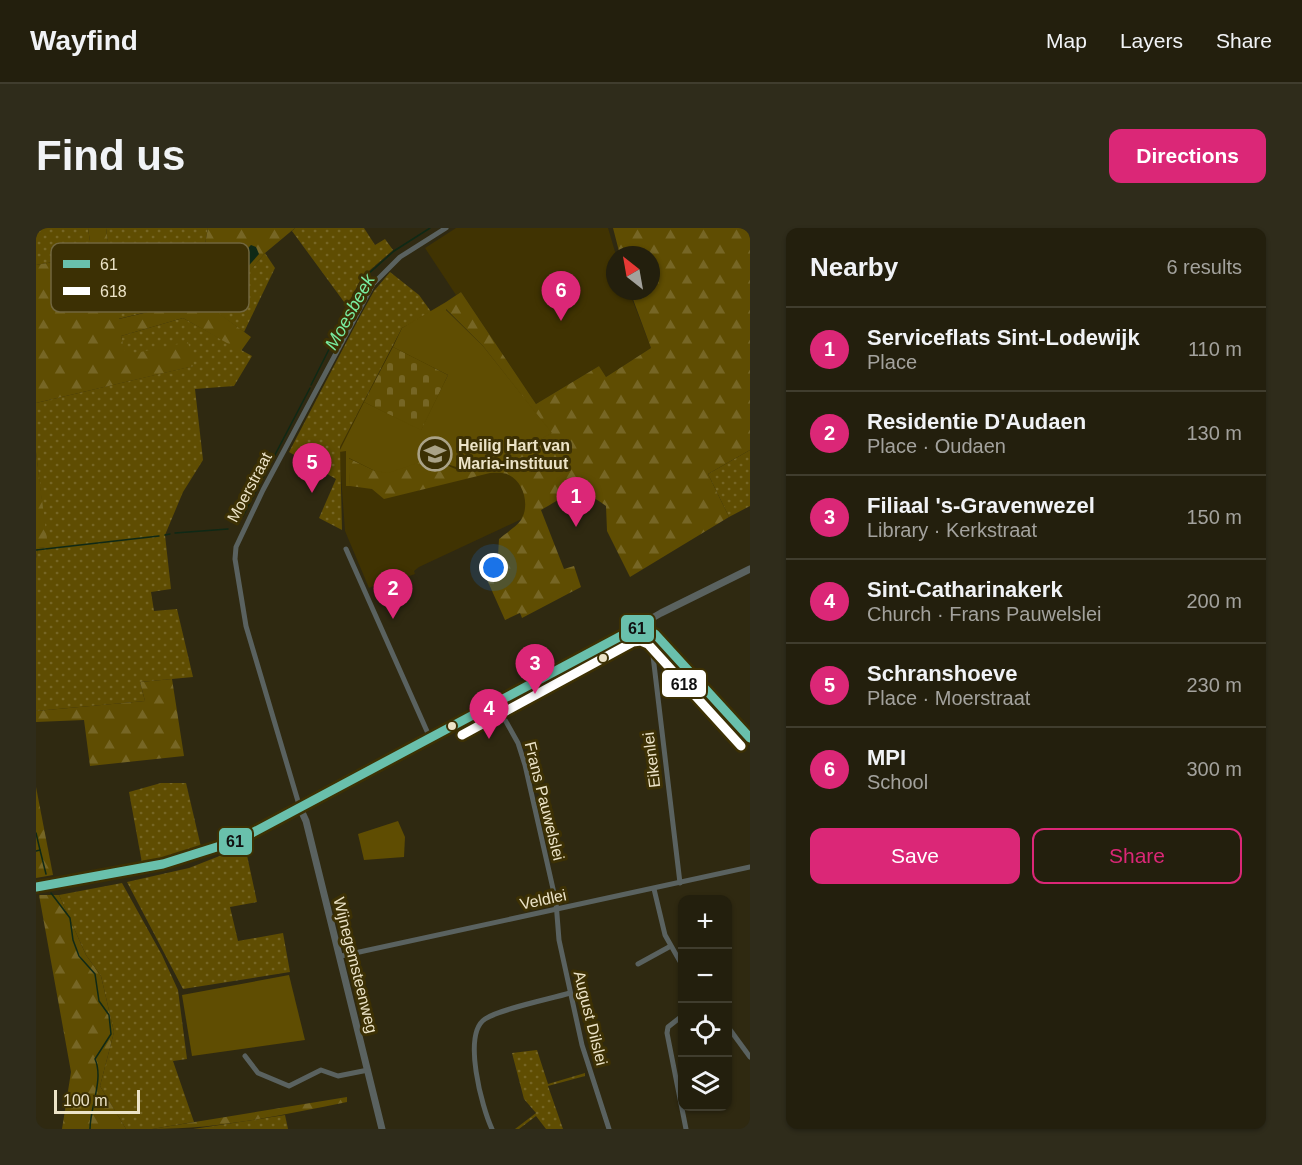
<!DOCTYPE html>
<meta charset="utf-8">
<style>
:root{--surface:#231f0d;--page:#2f2c1b;--text:#f1f3f6;--muted:#a3a29d;--line:#403d2e;--accent:#db2777}
body{margin:0;font-family:Helvetica,sans-serif;background:var(--page);color:var(--text)}
.controls{position:absolute;right:18px;bottom:18px;display:grid;overflow:hidden;border-radius:12px;box-shadow:0 2px 4px #0004}
.controls button{width:54px;height:54px;display:grid;place-items:center;padding:0;border:0;border-bottom:2px solid var(--line);background:var(--surface);color:var(--text);font:30px sans-serif}
.compass{position:absolute;left:570px;top:18px;width:54px;height:54px;border-radius:50%;background:var(--surface);box-shadow:0 2px 4px #0004;rotate:329deg}
.scale{position:absolute;left:18px;bottom:15px;width:86px;box-sizing:border-box;padding-left:6px;border:3px solid #ece3c7;border-top:0;font-size:16px;line-height:21px;white-space:nowrap;color:#ece3c7;-webkit-text-stroke:4px #3c3004;paint-order:stroke}
.you{position:absolute;left:458px;top:340px;width:21px;height:21px;margin:-15px;border:4px solid #fff;border-radius:50%;background:#1a73e8;box-shadow:0 0 0 9px #1a73e833}
.badge{display:grid;place-items:center;width:39px;height:39px;border-radius:50%;background:var(--accent);color:#fff;font-size:20px;font-weight:700}
.pin{position:absolute;translate:-50% -50px;filter:drop-shadow(0 2px 3px #0008)}
.pin::after{content:'';position:absolute;top:32px;width:21px;height:18px;background:inherit;clip-path:polygon(0 0,100% 0,50% 100%)}
.list{margin:0;padding:0;list-style:none}
h2{display:flex;justify-content:space-between;align-items:center;height:78px;margin:0;padding:0 24px;font-size:26px}
h2 small{font-size:20px;font-weight:400;color:var(--muted)}
.list li{display:grid;grid-template-columns:39px 1fr auto;gap:18px;align-items:center;box-sizing:border-box;height:84px;padding:0 24px;border-top:2px solid var(--line)}
.list b{display:block;font-size:22px;white-space:nowrap}
.list p{margin:0;font-size:20px;white-space:nowrap;color:var(--muted)}
.list em{font-size:20px;font-style:normal;color:var(--muted)}
.actions{display:flex;gap:12px;padding:18px 24px}
.actions a{flex:1;padding:14px 0;border:2px solid var(--accent);border-radius:12px;text-align:center;font-size:21px;color:var(--accent)}
.actions .main{background:var(--accent);color:#fff}
.icon{flex:none;width:33px;height:33px;fill:none;stroke:currentColor;stroke-width:2;stroke-linecap:round;stroke-linejoin:round}
.map{position:relative;flex:none;width:714px;height:901px;overflow:hidden;border-radius:12px}
header{display:flex;align-items:center;gap:36px;box-sizing:border-box;height:84px;padding:0 30px;background:var(--surface);border-bottom:2px solid var(--line)}
header strong{font-size:28px}
nav{display:flex;gap:33px;margin-inline-start:auto;font-size:21px}
.intro{display:flex;align-items:center;justify-content:space-between;box-sizing:border-box;height:144px;padding:0 36px}
h1{margin:0;font-size:42px}
.button{padding:15px 27px;border-radius:12px;background:var(--accent);color:#fff;font-size:21px;font-weight:700}
main{display:flex;gap:36px;padding:0 36px}
aside{flex:1;background:var(--surface);border-radius:12px;box-shadow:0 2px 4px #0004}
.map>svg:first-child{display:block}
.built{fill:#403302}
.green{fill:url(#green-dots)}
.forest{fill:url(#forest-firs)}
.cemetery{fill:url(#cemetery-stones)}
.pitch{fill:#5f4d02}
.water{fill:#0f2916}
.lines{fill:none;stroke-linecap:round;stroke-linejoin:round}
.stream{stroke:#0f2916;stroke-width:1.5}
.minor{stroke:#5a6260;stroke-width:5}
.tertiary{stroke:#5a6260;stroke-width:7}
.secondary{stroke:#5b625e;stroke-width:8}
.bus-1-casing{stroke:#3c3004;stroke-width:14}
.bus-2-casing{stroke:#3c3004;stroke-width:14}
.bus-1{stroke:#69c0ac;stroke-width:9}
.bus-2{stroke:#fff;stroke-width:9}
.bus-dot{fill:#ece3c7;stroke:#3c3004;stroke-width:2}
.labels{text-anchor:middle;stroke-width:6;stroke-linejoin:round;paint-order:stroke}
.poi-label{font-size:16px;font-weight:bold;fill:#ece3c7;stroke:#3c3004;text-anchor:start}
.street-label{font-size:16px;fill:#ece3c7;stroke:#3c3004}
.water-label{font-size:18px;font-style:italic;fill:#78eca0;stroke:#3c3004}
.key{fill:#3c3004;stroke:#71663e;stroke-width:1.5}
.key-label{font-size:16px;fill:#ece3c7}
.line-badge{stroke:#3c3004;stroke-width:2}
.pale-badge-label{font-size:16px;text-anchor:middle;font-weight:bold;fill:#111}
</style>
<header>
<strong>Wayfind</strong>
<nav><a>Map</a><a>Layers</a><a>Share</a></nav>
</header>
<div class="intro"><h1>Find us</h1><a class="button">Directions</a></div>
<main>
<div class="map">
<svg width="714" height="901" viewBox="0 0 714 901">
<defs>
<pattern id="green-dots" width="8" height="8" patternUnits="userSpaceOnUse" patternTransform="scale(1.5)"><rect width="8" height="8" fill="#5f4d02"/><path d="M2 2h.1M6 6h.1" fill="none" stroke="#766625" stroke-width="1.8" stroke-linecap="round"/></pattern>
<pattern id="forest-firs" width="22" height="20" patternUnits="userSpaceOnUse" patternTransform="scale(1.5)"><rect width="22" height="20" fill="#5f4d02"/><path d="M5 1l3.5 6h-7zM16 11l3.5 6h-7z" fill="#766625"/></pattern>
<pattern id="cemetery-stones" width="16" height="16" patternUnits="userSpaceOnUse" patternTransform="scale(1.5)"><rect width="16" height="16" fill="#5f4d02"/><path d="M2 7V4a2 2 0 0 1 4 0v3zM10 15v-3a2 2 0 0 1 4 0v3z" fill="#766625"/></pattern>
</defs>
<rect width="100%" height="100%" fill="#2f2911"/>
<!-- built -->
<g class="built">
<polygon points="420,0 572,0 580,27 579,63 593,63 615,120 570,149 563,138 500,176 425,64 420,67 389,20"/>
<polygon points="367,99 505,282 383,339 378,343 379,346 368,350 365,347 333,360 309,303 303,220"/>
</g>
<!-- green -->
<g class="green">
<polygon points="0,0 52,0 56,27 0,37"/>
<polygon points="70,0 172,0 165,38 144,76 82,91"/>
<polygon points="259,0 328,0 339,17 349,11 357,22 326,49 311,78 256,3"/>
<polygon points="229,25 239,40 208,104 179,83"/>
<polygon points="354,44 383,67 396,85 366,100 304,219 306,302 283,290 300,251 253,224 322,92 338,63"/>
<polygon points="147,90 216,128 198,158 159,161 167,232 147,264 129,307 135,361 115,364 118,383 141,381 157,449 104,454 109,473 0,483 0,330 2,320 11,319 0,224 0,175 157,138 89,128 85,108"/>
<polygon points="714,222 714,278 693,289 672,246"/>
<polygon points="125,555 150,555 165,619 106,635 93,564"/>
<polygon points="209,618 221,674 194,679 202,713 247,705 254,744 147,761 91,654 153,640"/>
<polygon points="86,655 126,727 142,762 151,831 137,833 158,894 116,901 90,901 64,858 78,804 65,748 50,727 23,667"/>
<polygon points="501,822 512,856 549,845 549,848 512,858 527,901 510,901 500,888 483,901 479,901 500,885 488,871 476,825"/>
<polygon points="249,887 252,901 157,901"/>
</g>
<!-- forest -->
<g class="forest">
<polygon points="52,0 70,0 83,91 145,76 165,38 172,0 259,0 229,25 180,83 215,109 205,123 147,90 85,108 90,127 152,114 158,138 0,175 0,37 56,27"/>
<path d="M577,0H714V222L672,246L693,289L594,349L571,303L570,278C538,255 538,264 505,282L528,341L538,338L545,359L486,390L484,385L469,392L444,336L462,328L463,311C470,305 480,299 485,292C494,278 488,254 473,247C467,244 460,245 454,245L348,271L336,261L314,258L312,230L339,243L393,231L395,225C405,234 418,244 433,243C461,240 491,218 515,205L447,118L410,81V74L425,64L500,176L563,138L570,149L615,120L594,63H615V27H584Z"/>
<polygon points="0,224 12,319 2,320 0,330"/>
<polygon points="136,451 148,528 54,538 48,492 0,494 0,483 109,473 104,454"/>
<polygon points="0,559 17,647 0,650"/>
<polygon points="3,667 23,667 50,727 65,748 78,804 64,858 90,901 26,901 35,844"/>
<path d="M311,869V874C247,887 182,901 116,901Z"/>
</g>
<!-- cemetery -->
<polygon class="cemetery" points="357,119 412,147 385,203 328,174"/>
<!-- pitch -->
<g class="pitch">
<path d="M410,74V82L447,118L516,205C475,227 437,261 395,225L393,231L352,245L339,243L313,230L314,258H310V223L303,224L328,174L385,202L412,147L357,119L366,100Z"/>
<polygon points="362,593 369,609 368,629 328,632 322,606"/>
<polygon points="253,747 269,812 156,828 146,767"/>
</g>
<!-- water -->
<polygon class="water" points="215,17 220,19 223,26 191,62 187,64 177,57 179,54"/>
<g class="lines">
<!-- stream -->
<g class="stream">
<polyline points="275,157 330,48 358,23 394,0"/>
<polyline points="207,288 274,160"/>
<polyline points="139,305 192,301"/>
<polyline points="129,307 134,306"/>
<polyline points="0,322 123,308"/>
<polyline points="0,605 4,622"/>
<polyline points="0,623 4,622 10,646"/>
<path d="M15,665L34,690L37,712L43,728L59,746L63,773L73,787L75,806L59,831C68,851 54,879 54,901"/>
</g>
<!-- minor -->
<g class="minor">
<polyline points="310,321 394,510"/>
<polyline points="619,406 615,411 644,655"/>
<polyline points="459,474 482,515 489,537 520,674 523,712 546,817 573,901"/>
<polyline points="264,580 210,398 199,331 200,319 227,262 337,56 364,29 410,0"/>
<polyline points="618,661 629,707 646,737"/>
<polyline points="305,728 714,639"/>
<polyline points="602,736 633,719"/>
<polyline points="646,788 632,799 631,805 650,901"/>
<polyline points="692,799 714,829"/>
<polyline points="209,828 222,845 253,858 285,842 302,848 332,842"/>
<path d="M456,901C446,880 426,806 449,791C464,781 514,771 534,765"/>
</g>
<!-- tertiary -->
<g class="tertiary">
<polyline points="607,400 611,393 625,385 714,341"/>
<polyline points="264,580 270,593 346,901"/>
</g>
<!-- secondary -->
<path class="secondary" d="M0,659C73,647 133,641 203,612L598,401L607,400L619,406L714,510"/>
<defs>
<polyline id="bus-1" points="0,659 127,636 203,612 598,401 607,400 619,406 714,510"/>
<polyline id="bus-2" points="426,507 597,414 605,413 612,416 705,518"/>
</defs>
<!-- bus-1 casing -->
<use href="#bus-1" class="bus-1-casing"/>
<!-- bus-2 casing -->
<use href="#bus-2" class="bus-2-casing"/>
<!-- bus-1 -->
<use href="#bus-1" class="bus-1"/>
<!-- bus-2 -->
<use href="#bus-2" class="bus-2"/>
</g>
<!-- icons -->
<defs>
<symbol id="school-ring" viewBox="-11 -11 22 22"><circle r="9.5" fill="#3c3004" stroke="#aaa287" stroke-width="1.5"/><path d="M0-5L7-2L0 1L-7-2ZM-4 1L0 2.5L4 1V4Q0 6-4 4Z" fill="#aaa287"/></symbol>
</defs>
<g fill-rule="evenodd">
<use href="#school-ring" x="380" y="207" width="38" height="38"/>
</g>
<!-- markers -->
<g class="bus-dot">
<circle cx="567" cy="430" r="5"/>
<circle cx="416" cy="498" r="5"/>
</g>
<g class="labels">
<!-- poi labels -->
<g class="poi-label">
<text x="422" y="223">Heilig Hart van<tspan x="422" dy="18">Maria-instituut</tspan></text>
</g>
<!-- street labels -->
<g class="street-label">
<text transform="translate(213 259) rotate(-62)" y="6">Moerstraat</text>
<text transform="translate(615 532) rotate(-97)" y="6">Eikenlei</text>
<text transform="translate(509 573) rotate(76)" y="6">Frans Pauwelslei</text>
<text transform="translate(507 671) rotate(-12)" y="6">Veldlei</text>
<text transform="translate(320 737) rotate(76)" y="6">Wijnegemsteenweg</text>
<text transform="translate(555 790) rotate(76)" y="6">August Dilslei</text>
</g>
<!-- water labels -->
<g class="water-label">
<text transform="translate(314 84) rotate(-61)" y="6">Moesbeek</text>
</g>
</g>
<!-- legend -->
<rect x="15" y="15" width="198" height="69" rx="9" class="key"/>
<rect x="27" y="32" width="27" height="8" fill="#69c0ac"/>
<rect x="27" y="59" width="27" height="8" fill="#fff"/>
<g class="key-label">
<text x="64" y="42">61</text>
<text x="64" y="69">618</text>
</g>
<g class="line-badge">
<rect x="584" y="386" width="35" height="29" rx="6" fill="#69c0ac"/>
<rect x="625" y="441" width="46" height="29" rx="6" fill="#fff"/>
<rect x="182" y="599" width="35" height="29" rx="6" fill="#69c0ac"/>
</g>
<g class="pale-badge-label">
<text x="601" y="406">61</text>
<text x="648" y="462">618</text>
<text x="199" y="619">61</text>
</g>
</svg>
<div class="controls">
<button>+</button>
<button>−</button>
<button><svg class="icon" aria-label="locate" viewBox="0 0 24 24"><circle cx="12" cy="12" r="6"/><path d="M12 2v4M12 18v4M2 12h4M18 12h4"/></svg></button>
<button><svg class="icon" aria-label="layers" viewBox="0 0 24 24"><path d="M12 4l9 5-9 5-9-5zM3 14l9 5 9-5"/></svg></button>
</div>
<svg class="compass" viewBox="-18 -18 36 36"><path d="M0-13l5 13h-10z" fill="#e53935"/><path d="M0 13l5-13h-10z" fill="#a3a29d"/></svg>
<div class="scale">100 m</div>
<div class="you"></div>
<div class="pin badge" style="left:540px;top:299px">1</div>
<div class="pin badge" style="left:357px;top:391px">2</div>
<div class="pin badge" style="left:499px;top:466px">3</div>
<div class="pin badge" style="left:453px;top:511px">4</div>
<div class="pin badge" style="left:276px;top:265px">5</div>
<div class="pin badge" style="left:525px;top:93px">6</div>
</div>
<aside>
<h2>Nearby<small>6 results</small></h2>
<ul class="list">
<li><span class="badge">1</span><div><b>Serviceflats Sint-Lodewijk</b><p>Place</p></div><em>110 m</em></li>
<li><span class="badge">2</span><div><b>Residentie D'Audaen</b><p>Place · Oudaen</p></div><em>130 m</em></li>
<li><span class="badge">3</span><div><b>Filiaal 's-Gravenwezel</b><p>Library · Kerkstraat</p></div><em>150 m</em></li>
<li><span class="badge">4</span><div><b>Sint-Catharinakerk</b><p>Church · Frans Pauwelslei</p></div><em>200 m</em></li>
<li><span class="badge">5</span><div><b>Schranshoeve</b><p>Place · Moerstraat</p></div><em>230 m</em></li>
<li><span class="badge">6</span><div><b>MPI</b><p>School</p></div><em>300 m</em></li>
</ul>
<div class="actions"><a class="main">Save</a><a>Share</a></div>
</aside>
</main>
